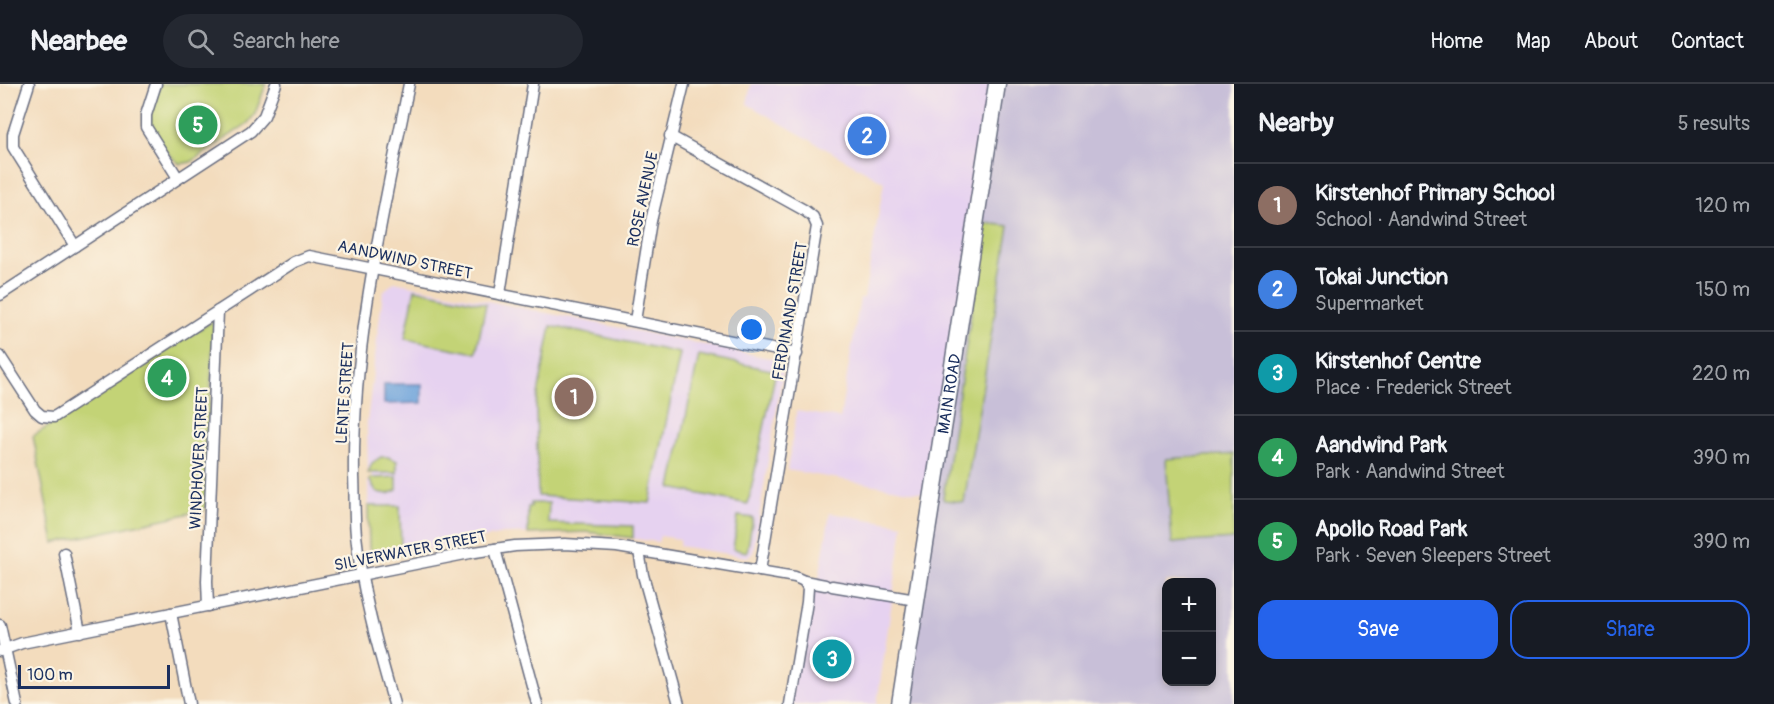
<!DOCTYPE html>
<meta charset="utf-8">
<style>
:root{--surface:#171b24;--page:#242831;--text:#f1f3f6;--muted:#9ea1a6;--line:#363941;--accent:#2563eb}
body{margin:0;font-family:Pangolin,sans-serif;background:var(--page);color:var(--text)}
.controls{position:absolute;right:18px;bottom:18px;display:grid;overflow:hidden;border-radius:12px;box-shadow:0 3px 9px #0003}
.controls button{width:54px;height:54px;display:grid;place-items:center;padding:0;border:0;border-bottom:2px solid var(--line);background:var(--surface);color:var(--text);font:30px sans-serif}
.scale{position:absolute;left:18px;bottom:15px;width:152px;box-sizing:border-box;padding-left:6px;border:3px solid #1b2f5e;border-top:0;font-size:16px;line-height:21px;white-space:nowrap;color:#1b2f5e;-webkit-text-stroke:4px #fcf5e5;paint-order:stroke}
.you{position:absolute;left:752px;top:246px;width:21px;height:21px;margin:-15px;border:4px solid #fff;border-radius:50%;background:#1a73e8;box-shadow:0 0 0 9px #1a73e833}
.badge{display:grid;place-items:center;width:39px;height:39px;border-radius:50%;background:var(--accent);color:#fff;font-size:20px;font-weight:700}
.pin{position:absolute;translate:-50% -50%;border:3px solid #fff;box-shadow:0 2px 6px #0006}
.list{margin:0;padding:0;list-style:none}
h2{display:flex;justify-content:space-between;align-items:center;height:78px;margin:0;padding:0 24px;font-size:26px}
h2 small{font-size:20px;font-weight:400;color:var(--muted)}
.list li{display:grid;grid-template-columns:39px 1fr auto;gap:18px;align-items:center;box-sizing:border-box;height:84px;padding:0 24px;border-top:2px solid var(--line)}
.list b{display:block;font-size:22px;white-space:nowrap}
.list p{margin:0;font-size:20px;white-space:nowrap;color:var(--muted)}
.list em{font-size:20px;font-style:normal;color:var(--muted)}
.actions{display:flex;gap:12px;padding:18px 24px}
.actions a{flex:1;padding:14px 0;border:2px solid var(--accent);border-radius:18px;text-align:center;font-size:21px;color:var(--accent)}
.actions .main{background:var(--accent);color:#fff}
.icon{flex:none;width:33px;height:33px;fill:none;stroke:currentColor;stroke-width:2;stroke-linecap:round;stroke-linejoin:round}
.map{position:relative;flex:none;width:1234px;height:620px;overflow:hidden}
header{display:flex;align-items:center;gap:36px;box-sizing:border-box;height:84px;padding:0 30px;background:var(--surface);border-bottom:2px solid var(--line)}
header strong{font-size:28px}
nav{display:flex;gap:33px;margin-inline-start:auto;font-size:21px}
.search{width:420px;height:54px;background:var(--page);display:flex;align-items:center;gap:15px;box-sizing:border-box;padding:0 21px;border-radius:33px;color:var(--muted);font-size:22px}
main{display:flex}
aside{flex:1;background:var(--surface)}
.map>svg:first-child{display:block}
.built{fill:#e6d2f0}
.industrial{fill:#c8bfd8;fill-rule:evenodd}
.green{fill:#c3d376;stroke:#6f816a;stroke-width:1.5}
.water{fill:#70a4dc;stroke:#466a9d;stroke-width:1.5}
.lines{fill:none;stroke-linecap:round;stroke-linejoin:round}
.street-casing{stroke:#676c7f;stroke-width:13}
.primary-casing{stroke:#676c7f;stroke-width:19}
.street{stroke:#fff;stroke-width:10}
.primary{stroke:#fff;stroke-width:16}
.labels{text-anchor:middle;stroke-width:4.5;stroke-linejoin:round;paint-order:stroke}
.street-label{font-size:16px;fill:#1b2f5e;stroke:#fcf5e5}
</style>
<header>
<strong>Nearbee</strong>
<div class="search"><svg class="icon" aria-label="search" viewBox="0 0 24 24"><circle cx="10" cy="10" r="6"/><path d="M15 15l6 6"/></svg>Search here</div>
<nav><a>Home</a><a>Map</a><a>About</a><a>Contact</a></nav>
</header>
<main>
<div class="map">
<svg width="1234" height="620" viewBox="0 0 1234 620">
<rect width="100%" height="100%" fill="#fcf5e5"/>
<filter id="ink" filterUnits="userSpaceOnUse"><feTurbulence type="fractalNoise" baseFrequency=".0167" numOctaves="2"/><feDisplacementMap in="SourceGraphic" scale="12" xChannelSelector="R" yChannelSelector="G"/><feConvolveMatrix kernelMatrix="1 2 1 2 8 2 1 2 1" color-interpolation-filters="sRGB"/></filter>
<filter id="wash" filterUnits="userSpaceOnUse"><feTurbulence type="fractalNoise" baseFrequency=".008" numOctaves="4" result="noise"/><feDisplacementMap in="SourceGraphic" scale="24" xChannelSelector="R" yChannelSelector="G"/><feGaussianBlur stdDeviation="1.35" result="paint"/><feColorMatrix in="noise" values="0 0 0 0 0 0 0 0 0 0 0 0 0 0 0 0 0 1.4 0 .05"/><feComposite in="paint" operator="in"/></filter>
<g filter="url(#wash)">
<rect width="100%" height="100%" fill="#f3dcbd"/>
<!-- built -->
<g class="built">
<polygon points="751,0 997,0 933,411 787,386 797,327 840,334 860,214 864,214 884,98 747,20"/>
<polygon points="394,198 774,275 783,286 753,469 747,473 679,462 680,455 660,452 658,458 587,448 503,450 381,474 369,464 368,396 371,395 372,390 368,390 367,339 383,208"/>
<polygon points="830,429 903,441 877,620 790,620 808,504 818,500"/>
</g>
<!-- industrial -->
<path class="industrial" d="M997,0H1234V370L1166,375L1172,459L1234,455V620H900ZM1166,498H1212V598H1166Z"/>
<!-- green -->
<g class="green">
<path d="M160,0H266L255,30L248,39L191,78L180,80C169,73 148,46 150,32C150,22 157,10 160,0Z"/>
<polygon points="985,139 1009,142 964,418 944,416 943,414"/>
<polygon points="415,205 486,220 476,269 405,255"/>
<polygon points="214,236 205,426 54,459 33,352"/>
<polygon points="551,242 680,269 650,419 538,412 536,321"/>
<polygon points="699,271 776,287 748,420 671,404"/>
<polygon points="1234,370 1234,455 1172,459 1166,375"/>
<polygon points="381,373 388,373 397,377 397,389 368,389 372,379"/>
<polygon points="397,393 397,406 388,410 377,408 369,396 372,394"/>
<polygon points="531,419 549,419 548,439 633,442 633,454 587,448 528,450 528,423 531,423"/>
<polygon points="368,422 400,422 401,470 381,474 369,464"/>
<polygon points="738,432 753,434 747,468 733,465"/>
</g>
<!-- water -->
<polygon class="water" points="384,300 422,300 422,319 384,320"/>
</g>
<g filter="url(#ink)">
<g class="lines">
<defs>
<g id="street">
<polyline points="29,0 13,50 13,63 75,162"/>
<polyline points="156,0 146,31 146,43 178,94"/>
<polyline points="670,52 804,126 813,133 817,142 760,487"/>
<polyline points="500,210 533,0"/>
<polyline points="0,211 251,47 264,32 276,0"/>
<polyline points="635,237 651,137 684,0"/>
<polyline points="0,272 35,326 42,332 54,333 294,178 309,172 797,270"/>
<polyline points="495,465 537,620"/>
<polyline points="639,467 643,491 679,620"/>
<polyline points="64,469 80,548"/>
<polyline points="832,502 916,516"/>
<polyline points="208,522 207,497 218,227"/>
<polyline points="171,529 189,620"/>
<polyline points="0,541 17,620"/>
<polyline points="0,567 22,559 475,468 515,462 565,460 617,463 795,493 804,497 825,501"/>
<path d="M394,620C378,564 362,509 356,451C354,432 355,412 354,392C352,259 383,130 409,0"/>
<polyline points="790,620 807,518 808,504 804,497"/>
</g>
<g id="primary">
<path id="s1" d="M900,620L997,0"/>
</g>
</defs>
<!-- street casing -->
<use href="#street" class="street-casing"/>
<!-- primary casing -->
<use href="#primary" class="primary-casing"/>
<!-- street -->
<use href="#street" class="street"/>
<!-- primary -->
<use href="#primary" class="primary"/>
</g>
</g>
<g class="labels">
<!-- street labels -->
<g class="street-label">
<text transform="translate(642 115) rotate(-78)" y="6">ROSE AVENUE</text>
<text transform="translate(405 175) rotate(12)" y="6">AANDWIND STREET</text>
<text transform="translate(789 227) rotate(-80)" y="6">FERDINAND STREET</text>
<text transform="translate(344 309) rotate(-86)" y="6">LENTE STREET</text>
<text dy="6" stroke="none"><textPath href="#s1" startOffset="314">MAIN ROAD</textPath></text>
<text transform="translate(198 374) rotate(-87)" y="6">WINDHOVER STREET</text>
<text transform="translate(410 466) rotate(-11)" y="6">SILVERWATER STREET</text>
</g>
</g>
</svg>
<div class="controls">
<button>+</button>
<button>−</button>
</div>
<div class="scale">100 m</div>
<div class="you"></div>
<div class="pin badge" style="left:574px;top:313px;background:#8d6e63">1</div>
<div class="pin badge" style="left:867px;top:52px;background:#3f7fe0">2</div>
<div class="pin badge" style="left:832px;top:575px;background:#0f9aa8">3</div>
<div class="pin badge" style="left:167px;top:294px;background:#2e9e5b">4</div>
<div class="pin badge" style="left:198px;top:41px;background:#2e9e5b">5</div>
</div>
<aside>
<h2>Nearby<small>5 results</small></h2>
<ul class="list">
<li><span class="badge" style="background:#8d6e63">1</span><div><b>Kirstenhof Primary School</b><p>School · Aandwind Street</p></div><em>120 m</em></li>
<li><span class="badge" style="background:#3f7fe0">2</span><div><b>Tokai Junction</b><p>Supermarket</p></div><em>150 m</em></li>
<li><span class="badge" style="background:#0f9aa8">3</span><div><b>Kirstenhof Centre</b><p>Place · Frederick Street</p></div><em>220 m</em></li>
<li><span class="badge" style="background:#2e9e5b">4</span><div><b>Aandwind Park</b><p>Park · Aandwind Street</p></div><em>390 m</em></li>
<li><span class="badge" style="background:#2e9e5b">5</span><div><b>Apollo Road Park</b><p>Park · Seven Sleepers Street</p></div><em>390 m</em></li>
</ul>
<div class="actions"><a class="main">Save</a><a>Share</a></div>
</aside>
</main>
